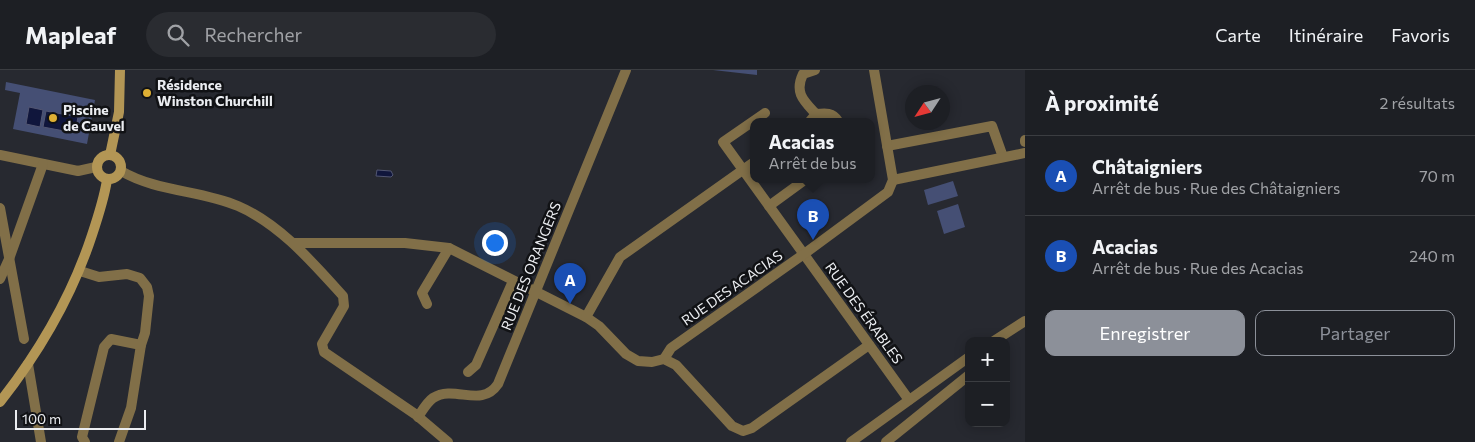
<!DOCTYPE html>
<html lang="fr">
<meta charset="utf-8">
<style>
:root{--surface:#1d1f24;--page:#2a2c31;--text:#f1f3f6;--muted:#a0a2a6;--line:#3b3d41;--accent:#8c9099}
body{margin:0;font-family:Commissioner,sans-serif;background:var(--page);color:var(--text)}
.controls{position:absolute;right:15px;bottom:15px;display:grid;overflow:hidden;border-radius:10px;box-shadow:0 2px 12px #0003}
.controls button{width:45px;height:45px;display:grid;place-items:center;padding:0;border:0;border-bottom:1px solid var(--line);background:var(--surface);color:var(--text);font:25px sans-serif}
.compass{position:absolute;left:905px;top:15px;width:45px;height:45px;border-radius:50%;background:var(--surface);box-shadow:0 2px 12px #0003;rotate:234deg}
.scale{position:absolute;left:15px;bottom:12px;width:131px;box-sizing:border-box;padding-left:5px;border:2px solid #ebedf1;border-top:0;font-size:14px;line-height:18px;white-space:nowrap;color:#ebedf1;-webkit-text-stroke:4px #111215;paint-order:stroke}
.you{position:absolute;left:494px;top:172px;width:18px;height:18px;margin:-12px;border:4px solid #fff;border-radius:50%;background:#1a73e8;box-shadow:0 0 0 8px #1a73e833}
.badge{display:grid;place-items:center;width:32px;height:32px;border-radius:50%;background:var(--accent);color:#fff;font-size:16px;font-weight:700}
.pin{position:absolute;translate:-50% -41px;filter:drop-shadow(0 1px 2px #0008)}
.pin::after{content:'';position:absolute;top:26px;width:18px;height:15px;background:inherit;clip-path:polygon(0 0,100% 0,50% 100%)}
.popup{position:absolute;left:750px;top:48px;width:125px;height:65px;box-sizing:border-box;display:grid;place-content:center;border-radius:10px;background:var(--surface);filter:drop-shadow(0 1px 4px #0005);font-size:16px;white-space:nowrap;color:var(--muted)}
.popup b{font-size:19px;color:var(--text)}
.popup::after{content:'';position:absolute;left:50%;top:100%;margin-left:-10px;border:10px solid transparent;border-top-color:var(--surface)}
.list{margin:0;padding:0;list-style:none}
h2{display:flex;justify-content:space-between;align-items:center;height:65px;margin:0;padding:0 20px;font-size:21px}
h2 small{font-size:16px;font-weight:400;color:var(--muted)}
.list li{display:grid;grid-template-columns:32px 1fr auto;gap:15px;align-items:center;box-sizing:border-box;height:80px;padding:0 20px;border-top:1px solid var(--line)}
.list b{display:block;font-size:19px;white-space:nowrap}
.list p{margin:0;font-size:16px;white-space:nowrap;color:var(--muted)}
.list em{font-size:16px;font-style:normal;color:var(--muted)}
.actions{display:flex;gap:10px;padding:15px 20px}
.actions a{flex:1;padding:11px 0;border:1px solid var(--accent);border-radius:10px;text-align:center;font-size:18px;color:var(--accent)}
.actions .main{background:var(--accent);color:#fff}
.icon{flex:none;width:28px;height:28px;fill:none;stroke:currentColor;stroke-width:2;stroke-linecap:round;stroke-linejoin:round}
.map{position:relative;flex:none;width:1025px;height:372px;overflow:hidden}
header{display:flex;align-items:center;gap:30px;box-sizing:border-box;height:70px;padding:0 25px;background:var(--surface);border-bottom:1px solid var(--line)}
header strong{font-size:24px}
nav{display:flex;gap:28px;margin-inline-start:auto;font-size:18px}
.search{width:350px;height:45px;background:var(--page);display:flex;align-items:center;gap:12px;box-sizing:border-box;padding:0 18px;border-radius:28px;color:var(--muted);font-size:19px}
main{display:flex}
aside{flex:1;background:var(--surface)}
.map>svg:first-child{display:block}
.green{fill:#454f74}
.water{fill:#10163c;stroke:#525672}
.lines{fill:none;stroke-linecap:round;stroke-linejoin:round}
.street{stroke:#816f48;stroke-width:10}
.secondary{stroke:#b39655;stroke-width:10}
.poi-dot{fill:#dfb034;stroke:#111215;stroke-width:2}
.labels{text-anchor:middle;stroke-width:5;stroke-linejoin:round;paint-order:stroke}
.poi-label{font-size:14px;font-weight:bold;fill:#ebedf1;stroke:#111215;text-anchor:start}
.street-label{font-size:14px;fill:#ebedf1;stroke:#111215}
</style>
<header>
<strong>Mapleaf</strong>
<div class="search"><svg class="icon" aria-label="search" viewBox="0 0 24 24"><circle cx="10" cy="10" r="6"/><path d="M15 15l6 6"/></svg>Rechercher</div>
<nav><a>Carte</a><a>Itinéraire</a><a>Favoris</a></nav>
</header>
<main>
<div class="map">
<svg width="1025" height="372" viewBox="0 0 1025 372">
<rect width="100%" height="100%" fill="#272930"/>
<!-- green -->
<g class="green">
<polygon points="713,0 757,0 757,5"/>
<polygon points="6,12 95,30 87,74 13,59 20,23 5,20"/>
<polygon points="953,111 958,126 928,135 924,120"/>
<polygon points="958,134 965,157 944,164 937,141"/>
</g>
<!-- water -->
<g class="water">
<polygon points="29,37 43,40 40,57 26,54"/>
<polygon points="46,41 78,47 75,63 43,57"/>
<polygon points="377,100 391,101 393,105 391,107 376,106"/>
</g>
<g class="lines">
<!-- street -->
<g class="street">
<path d="M815,0L803,4C794,23 804,31 816,44"/>
<polyline points="765,43 723,72 909,330"/>
<path d="M810,51L816,44C825,43 833,42 838,51"/>
<polyline points="1025,70 1025,72"/>
<polyline points="887,76 992,56 1003,87"/>
<polyline points="0,85 78,101 96,97"/>
<path d="M121,101C157,122 201,120 238,136C280,154 313,193 343,226L344,236L322,274L324,282L415,344L448,372"/>
<polyline points="893,110 1025,83"/>
<polyline points="769,136 806,109"/>
<polyline points="0,138 24,269"/>
<polyline points="294,173 405,173 449,178 586,247 599,256 626,284 638,291 652,292 664,289 676,295 732,356 743,361 752,358 869,275"/>
<polyline points="80,201 99,207 127,204 140,208 147,217 149,226 145,263 141,275 131,338 119,372"/>
<polyline points="0,209 9,189 43,94"/>
<polyline points="427,234 422,223 449,178"/>
<polyline points="586,247 620,187 754,92"/>
<polyline points="994,271 1025,251"/>
<polyline points="664,289 671,278 804,184 888,122 893,110 874,0"/>
<polyline points="28,294 41,372"/>
<polyline points="468,302 476,295 513,211"/>
<path d="M418,347C422,341 427,332 433,328C455,314 481,339 498,314L626,0"/>
<polyline points="85,372 82,367 104,277 111,269 141,275"/>
<polyline points="851,372 969,287"/>
<polyline points="886,372 969,305"/>
</g>
<!-- secondary -->
<g class="secondary">
<circle cx="109" cy="97" r="12"/>
<polyline points="110,85 119,42 120,0"/>
<path d="M0,332C40,281 72,226 92,165C98,147 104,129 107,110"/>
</g>
</g>
<!-- markers -->
<g class="poi-dot">
<circle cx="147" cy="23" r="5"/>
<circle cx="53" cy="48" r="5"/>
</g>
<g class="labels">
<!-- poi labels -->
<g class="poi-label">
<text x="157" y="20">Résidence<tspan x="157" dy="16">Winston Churchill</tspan></text>
<text x="63" y="45">Piscine<tspan x="63" dy="16">de Cauvel</tspan></text>
</g>
<!-- street labels -->
<g class="street-label">
<text transform="translate(531 196) rotate(-68)" y="5">RUE DES ORANGERS</text>
<text transform="translate(732 218) rotate(-35)" y="5">RUE DES ACACIAS</text>
<text transform="translate(864 243) rotate(54)" y="5">RUE DES ÉRABLES</text>
</g>
</g>
</svg>
<div class="controls">
<button>+</button>
<button>−</button>
</div>
<svg class="compass" viewBox="-18 -18 36 36"><path d="M0-13l5 13h-10z" fill="#e53935"/><path d="M0 13l5-13h-10z" fill="#a0a2a6"/></svg>
<div class="scale">100 m</div>
<div class="you"></div>
<div class="pin badge" style="left:570px;top:234px;background:#1a4fb4">A</div>
<div class="pin badge" style="left:813px;top:170px;background:#1a4fb4">B</div>
<div class="popup"><b>Acacias</b>Arrêt de bus</div>
</div>
<aside>
<h2>À proximité<small>2 résultats</small></h2>
<ul class="list">
<li><span class="badge" style="background:#1a4fb4">A</span><div><b>Châtaigniers</b><p>Arrêt de bus · Rue des Châtaigniers</p></div><em>70 m</em></li>
<li><span class="badge" style="background:#1a4fb4">B</span><div><b>Acacias</b><p>Arrêt de bus · Rue des Acacias</p></div><em>240 m</em></li>
</ul>
<div class="actions"><a class="main">Enregistrer</a><a>Partager</a></div>
</aside>
</main>
